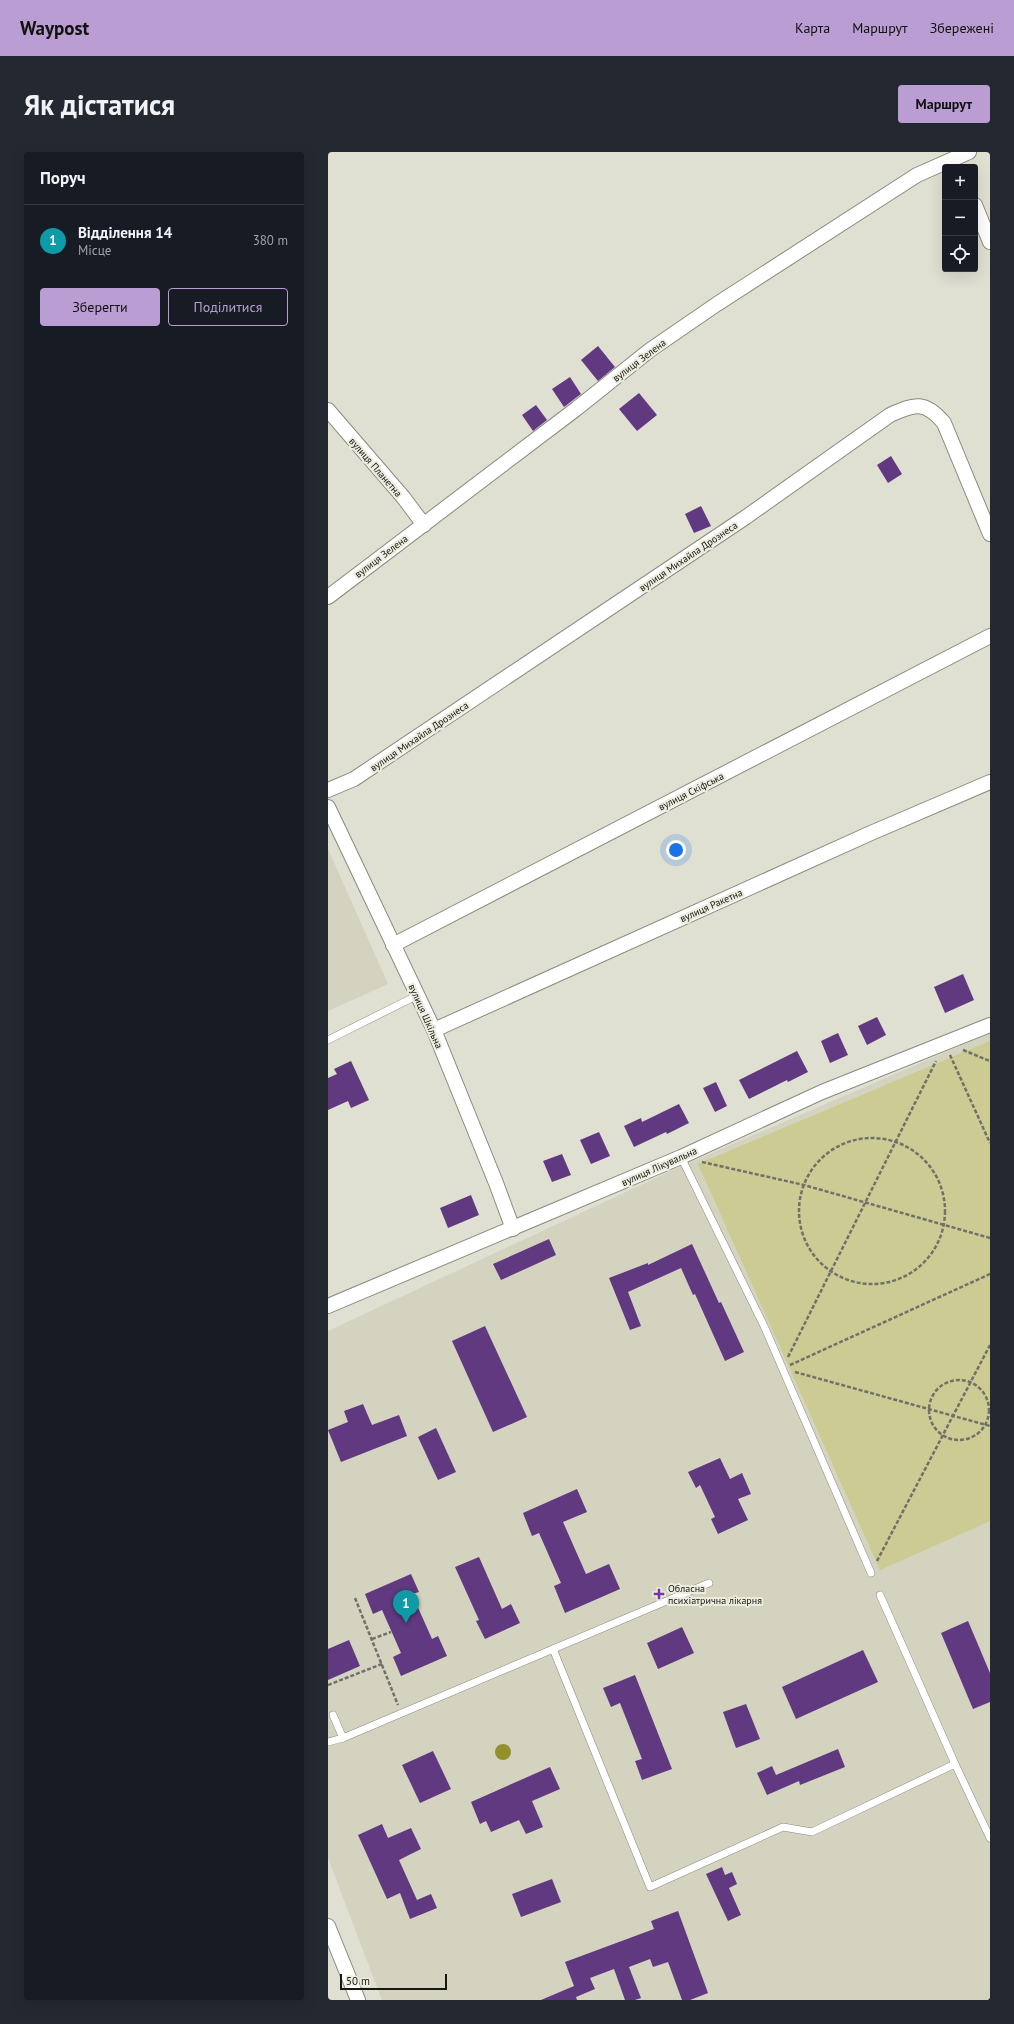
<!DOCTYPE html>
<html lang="uk">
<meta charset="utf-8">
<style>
:root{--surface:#171b24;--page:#242831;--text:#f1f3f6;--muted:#9ea1a6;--line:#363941;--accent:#ba9dd2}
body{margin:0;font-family:"PT Sans",sans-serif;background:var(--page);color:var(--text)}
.controls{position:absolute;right:12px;top:12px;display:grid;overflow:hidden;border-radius:4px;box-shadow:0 4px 16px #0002}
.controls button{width:36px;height:36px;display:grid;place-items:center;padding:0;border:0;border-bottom:1px solid var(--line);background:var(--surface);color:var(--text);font:20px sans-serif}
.scale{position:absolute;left:12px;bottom:10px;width:107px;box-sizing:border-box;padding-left:4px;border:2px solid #171713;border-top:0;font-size:11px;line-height:14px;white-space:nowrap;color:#171713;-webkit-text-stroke:3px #ececdf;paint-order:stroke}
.you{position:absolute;left:348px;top:698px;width:14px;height:14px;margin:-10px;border:3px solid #fff;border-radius:50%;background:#1a73e8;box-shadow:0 0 0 6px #1a73e833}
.badge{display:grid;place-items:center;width:26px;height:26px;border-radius:50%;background:var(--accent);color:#fff;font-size:13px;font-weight:700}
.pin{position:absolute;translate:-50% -33px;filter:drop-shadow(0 1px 2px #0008)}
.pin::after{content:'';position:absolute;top:21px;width:14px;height:12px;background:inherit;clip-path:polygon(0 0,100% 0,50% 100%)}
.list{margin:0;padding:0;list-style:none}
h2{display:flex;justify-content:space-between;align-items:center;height:52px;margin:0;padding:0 16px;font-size:17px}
h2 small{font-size:13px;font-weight:400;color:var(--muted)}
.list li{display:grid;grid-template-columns:26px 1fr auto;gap:12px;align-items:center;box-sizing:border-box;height:72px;padding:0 16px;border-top:1px solid var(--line)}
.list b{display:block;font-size:15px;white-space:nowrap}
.list p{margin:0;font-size:13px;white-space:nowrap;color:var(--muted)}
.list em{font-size:13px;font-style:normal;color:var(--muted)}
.actions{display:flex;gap:8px;padding:12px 16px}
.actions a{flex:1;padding:9px 0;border:1px solid var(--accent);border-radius:4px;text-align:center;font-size:14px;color:var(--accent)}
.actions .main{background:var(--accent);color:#111}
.icon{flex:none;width:22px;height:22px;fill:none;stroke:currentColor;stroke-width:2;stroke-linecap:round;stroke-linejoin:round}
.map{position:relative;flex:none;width:662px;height:1848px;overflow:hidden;border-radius:4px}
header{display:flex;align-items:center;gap:24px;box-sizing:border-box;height:56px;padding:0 20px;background:var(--accent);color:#111}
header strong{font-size:19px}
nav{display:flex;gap:22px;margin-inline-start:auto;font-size:14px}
.intro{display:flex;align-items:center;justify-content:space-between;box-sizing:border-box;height:96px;padding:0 24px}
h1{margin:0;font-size:28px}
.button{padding:10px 18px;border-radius:4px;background:var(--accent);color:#111;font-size:14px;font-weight:700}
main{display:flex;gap:24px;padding:0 24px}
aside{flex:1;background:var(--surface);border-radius:4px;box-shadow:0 4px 16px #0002}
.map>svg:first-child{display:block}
.built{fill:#d3d3bf}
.green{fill:#cbcb93}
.water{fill:#94912d}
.building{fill:#603980}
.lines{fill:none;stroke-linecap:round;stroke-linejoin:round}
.lane-casing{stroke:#8a8a7e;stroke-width:8}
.street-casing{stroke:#8a8a7e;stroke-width:16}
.path{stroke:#717169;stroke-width:2.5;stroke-dasharray:4 2;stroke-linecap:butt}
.lane{stroke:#fff;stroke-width:7}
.street{stroke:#fff;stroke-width:14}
.poi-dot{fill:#7733a7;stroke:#ececdf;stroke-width:1.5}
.labels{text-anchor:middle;stroke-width:4;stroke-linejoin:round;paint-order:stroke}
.street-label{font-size:10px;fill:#171713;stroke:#ececdf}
.poi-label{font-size:10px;fill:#171713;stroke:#ececdf;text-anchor:start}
</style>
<header>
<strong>Waypost</strong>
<nav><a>Карта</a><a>Маршрут</a><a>Збережені</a></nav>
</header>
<div class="intro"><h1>Як дістатися</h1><a class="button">Маршрут</a></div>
<main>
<aside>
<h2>Поруч<small></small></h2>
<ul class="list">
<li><span class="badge" style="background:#0f9aa8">1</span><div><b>Відділення 14</b><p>Місце</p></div><em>380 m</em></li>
</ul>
<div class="actions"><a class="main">Зберегти</a><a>Поділитися</a></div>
</aside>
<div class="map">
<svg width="662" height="1848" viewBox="0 0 662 1848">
<rect width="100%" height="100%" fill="#dfdfd2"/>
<!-- built -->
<g class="built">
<polygon points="0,697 60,832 0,859"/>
<polygon points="662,881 662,1848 54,1848 0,1706 0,1179 347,1017"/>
</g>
<!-- green -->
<polygon class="green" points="662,889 662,1369 552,1418 370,1012"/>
<!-- water -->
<circle class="water" cx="175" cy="1600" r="8"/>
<!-- building -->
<g class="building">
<polygon points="270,194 287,215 270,229 253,208"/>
<polygon points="242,225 253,242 236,255 224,237"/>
<polygon points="311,241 329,263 309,279 291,257"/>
<polygon points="208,253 219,268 205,279 194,263"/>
<polygon points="563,304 574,322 560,331 549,313"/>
<polygon points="373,354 383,374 366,381 357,362"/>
<polygon points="635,822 646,848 617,861 606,835"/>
<polygon points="549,865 558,883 539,893 530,874"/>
<polygon points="510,881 520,903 502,911 493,889"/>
<polygon points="469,899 480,920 460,930 459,928 421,947 411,928"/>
<polygon points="23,909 41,948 23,956 20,949 0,958 0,926 9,922 6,917"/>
<polygon points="388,930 399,954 387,960 375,936"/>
<polygon points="351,952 361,971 339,982 338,980 306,995 296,974 313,966 314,970"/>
<polygon points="271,980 282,1004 263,1012 252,988"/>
<polygon points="234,1002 243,1023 224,1030 215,1009"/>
<polygon points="143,1043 151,1063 120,1076 112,1056"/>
<polygon points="221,1087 228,1103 173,1128 165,1112"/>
<polygon points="364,1092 391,1151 393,1150 416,1200 397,1209 367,1142 365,1143 353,1116 300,1140 313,1174 302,1178 281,1126 320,1111 320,1113"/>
<polygon points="157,1174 199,1265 165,1280 124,1189"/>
<polygon points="35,1252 44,1273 71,1263 79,1284 13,1310 0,1278 20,1270 16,1259"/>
<polygon points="108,1276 128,1320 110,1328 90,1285"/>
<polygon points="392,1306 402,1327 414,1321 423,1342 410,1347 420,1368 390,1382 383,1367 387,1365 372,1333 368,1336 360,1320"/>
<polygon points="249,1337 259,1360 235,1370 258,1422 281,1412 292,1437 237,1461 226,1434 233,1431 211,1381 204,1384 195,1361"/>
<polygon points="151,1405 174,1457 183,1452 192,1471 157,1487 148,1469 151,1468 127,1415"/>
<polygon points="83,1422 91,1440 84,1442 104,1487 110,1484 119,1504 73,1524 65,1505 73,1501 54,1458 45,1462 37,1442"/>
<polygon points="640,1469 662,1521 662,1550 645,1557 613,1481"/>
<polygon points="354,1475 366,1501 330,1517 319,1491"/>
<polygon points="21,1488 32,1514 0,1528 0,1497"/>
<polygon points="535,1498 550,1530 468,1567 454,1535"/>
<polygon points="307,1523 344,1617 314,1628 307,1609 314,1607 292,1551 283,1555 275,1536"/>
<polygon points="418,1552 432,1587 408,1596 395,1560"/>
<polygon points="510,1597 517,1615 472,1633 471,1629 439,1643 429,1621 444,1614 448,1623"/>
<polygon points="105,1599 123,1637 92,1651 74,1613"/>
<polygon points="222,1615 232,1637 204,1649 215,1675 198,1682 191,1668 163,1680 158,1669 152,1672 143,1650"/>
<polygon points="54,1672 60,1686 83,1676 93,1697 71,1708 89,1748 103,1742 109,1756 82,1767 72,1741 59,1747 30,1683"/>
<polygon points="394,1715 397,1723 404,1720 409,1732 401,1736 413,1763 400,1769 378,1722"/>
<polygon points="224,1727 233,1750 193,1765 184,1742"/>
<polygon points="350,1759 380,1841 362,1848 354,1848 340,1810 325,1815 322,1807 301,1815 313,1846 307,1848 297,1848 286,1817 262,1826 267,1837 248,1845 249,1848 213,1848 246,1834 237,1810 326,1777 323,1769"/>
</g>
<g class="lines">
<defs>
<g id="lane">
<polyline points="0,888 90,843"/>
<polyline points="353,1005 436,1174 543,1421"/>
<polyline points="552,1443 627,1612 662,1686"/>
<polyline points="225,1497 322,1735 455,1675 484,1680 627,1612"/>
<polyline points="5,1563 15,1586"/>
<polyline points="0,1590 15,1586 381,1431"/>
</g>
<g id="street">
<polyline points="647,53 662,90"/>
<polyline points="0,258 75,345 96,373"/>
<polyline points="0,445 248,257 322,198 389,152 589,23 641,0"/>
<path d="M0,638L26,627L418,365L562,263C586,252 597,248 616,271L662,382"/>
<polyline points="0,655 106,878 168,1031 185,1077"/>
<polyline points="65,793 662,484"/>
<polyline points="106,878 543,681 662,630"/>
<polyline points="0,1154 353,1005 494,940 662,873"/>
<polyline points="0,1774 30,1848"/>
</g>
</defs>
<!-- lane casing -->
<use href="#lane" class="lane-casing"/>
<!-- street casing -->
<use href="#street" class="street-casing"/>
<!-- path -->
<g class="path">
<polyline points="635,898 662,909"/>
<polyline points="622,903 662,991"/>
<circle cx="544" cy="1059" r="73"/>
<polyline points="374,1010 476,1033 662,1086"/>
<polyline points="460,1205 608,909"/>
<polyline points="462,1213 662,1122"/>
<polyline points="467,1220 662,1274"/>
<circle cx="631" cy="1258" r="30"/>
<polyline points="549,1409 662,1193"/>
<polyline points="27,1446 70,1553"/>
<polyline points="44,1487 63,1480"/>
<polyline points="0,1533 54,1512"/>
</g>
<!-- lane -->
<use href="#lane" class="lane"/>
<!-- street -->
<use href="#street" class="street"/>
</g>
<!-- markers -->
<path class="poi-dot" d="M329 1436h4v4h4v4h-4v4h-4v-4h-4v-4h4z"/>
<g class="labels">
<!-- street labels -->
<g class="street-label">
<text transform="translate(311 208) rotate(-37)" y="4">вулиця Зелена</text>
<text transform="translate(48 315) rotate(49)" y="4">вулиця Планетна</text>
<text transform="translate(53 404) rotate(-37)" y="4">вулиця Зелена</text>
<text transform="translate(360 404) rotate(-34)" y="4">вулиця Михайла Дрознеса</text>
<text transform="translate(91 584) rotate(-34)" y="4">вулиця Михайла Дрознеса</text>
<text transform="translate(363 639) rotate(-27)" y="4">вулиця Скіфська</text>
<text transform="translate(383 753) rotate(-24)" y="4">вулиця Ракетна</text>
<text transform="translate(98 864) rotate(66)" y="4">вулиця Шкільна</text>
<text transform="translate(331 1014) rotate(-24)" y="4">вулиця Лікувальна</text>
</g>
<!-- poi labels -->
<g class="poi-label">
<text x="340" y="1440">Обласна<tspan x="340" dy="12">психіатрична лікарня</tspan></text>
</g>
</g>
</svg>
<div class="controls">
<button>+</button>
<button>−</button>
<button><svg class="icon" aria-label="locate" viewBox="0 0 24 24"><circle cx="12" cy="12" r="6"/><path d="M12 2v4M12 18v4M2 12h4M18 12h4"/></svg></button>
</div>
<div class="scale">50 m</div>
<div class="you"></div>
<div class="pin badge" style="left:78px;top:1471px;background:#0f9aa8">1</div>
</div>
</main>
